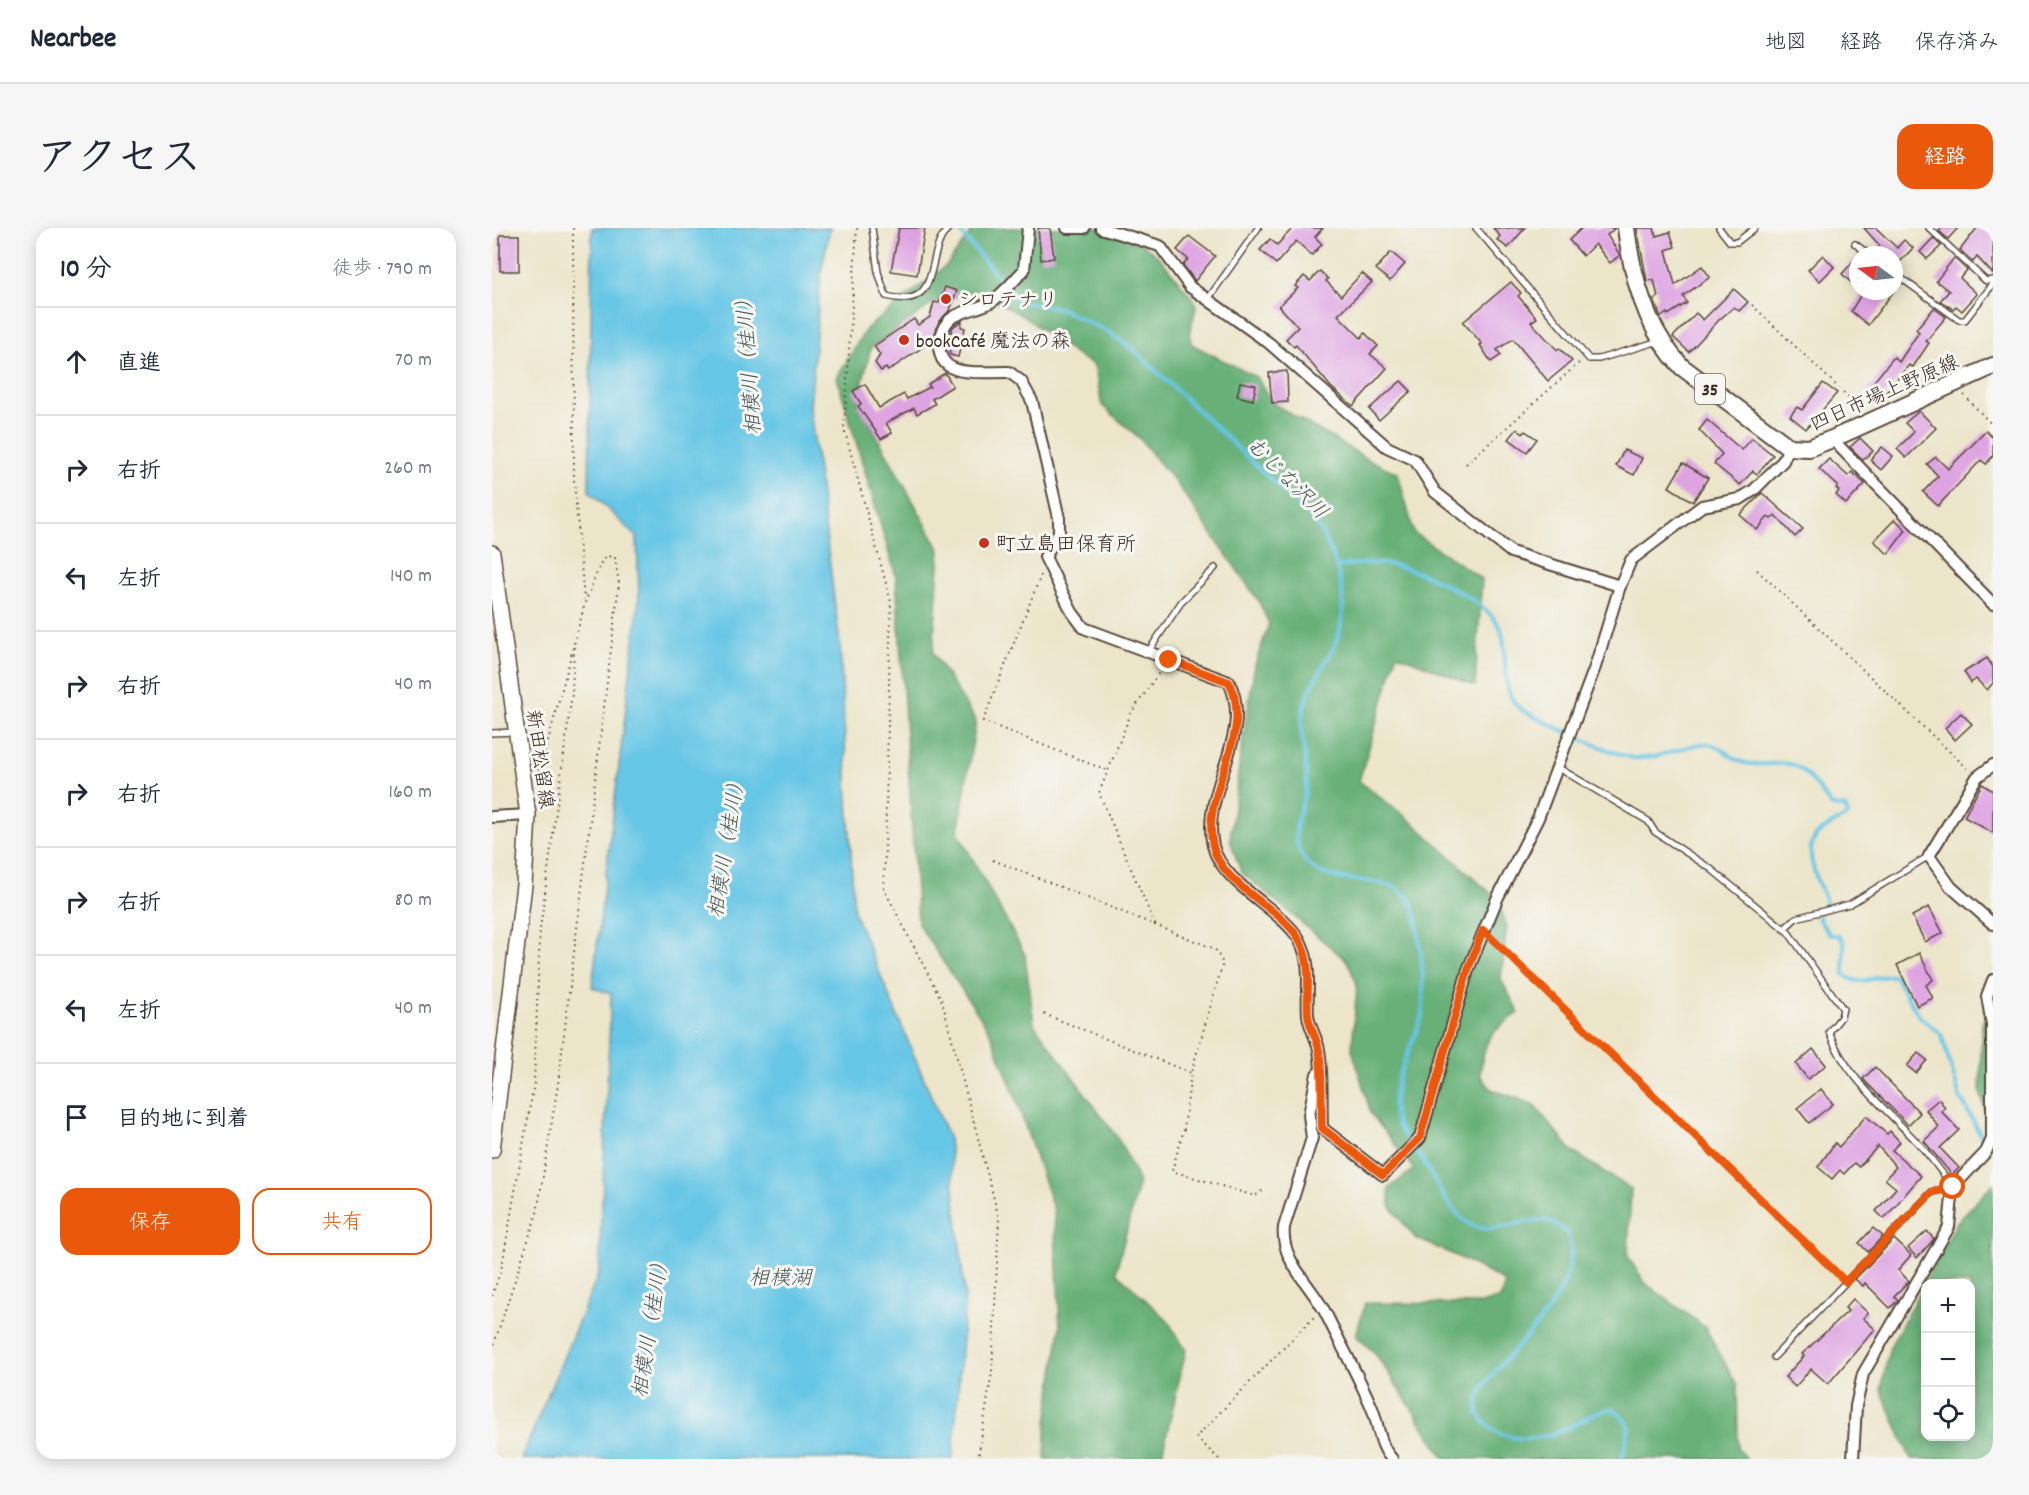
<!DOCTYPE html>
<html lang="ja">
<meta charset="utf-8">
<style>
:root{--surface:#fff;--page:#f6f6f7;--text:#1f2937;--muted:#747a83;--line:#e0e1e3;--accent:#ea580c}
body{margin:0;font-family:Dekko,"Klee One",sans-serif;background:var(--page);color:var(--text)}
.controls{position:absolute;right:18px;bottom:18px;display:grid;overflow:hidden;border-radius:12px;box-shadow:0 3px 15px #0003}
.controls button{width:54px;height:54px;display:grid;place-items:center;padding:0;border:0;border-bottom:2px solid var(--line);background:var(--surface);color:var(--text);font:30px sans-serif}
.compass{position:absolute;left:1357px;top:18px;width:54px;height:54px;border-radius:50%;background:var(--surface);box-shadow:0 3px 15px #0003;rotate:285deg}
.stop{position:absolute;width:18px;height:18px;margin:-14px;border:4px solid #ea580c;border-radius:50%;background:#fff}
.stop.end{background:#ea580c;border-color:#fff;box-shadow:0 2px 6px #0008}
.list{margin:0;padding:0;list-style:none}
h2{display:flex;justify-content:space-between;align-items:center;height:78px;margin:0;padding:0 24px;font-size:26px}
h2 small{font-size:20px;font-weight:400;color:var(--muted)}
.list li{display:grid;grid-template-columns:39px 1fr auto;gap:18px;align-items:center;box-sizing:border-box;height:108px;padding:0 24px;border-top:2px solid var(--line)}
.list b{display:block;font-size:22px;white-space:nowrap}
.list em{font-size:20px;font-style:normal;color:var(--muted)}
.actions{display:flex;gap:12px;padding:18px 24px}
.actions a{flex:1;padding:14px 0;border:2px solid var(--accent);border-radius:18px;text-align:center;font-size:21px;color:var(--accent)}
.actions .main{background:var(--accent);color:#fff}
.icon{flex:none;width:33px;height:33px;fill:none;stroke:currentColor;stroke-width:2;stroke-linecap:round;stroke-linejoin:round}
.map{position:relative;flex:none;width:1501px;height:1231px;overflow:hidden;border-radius:18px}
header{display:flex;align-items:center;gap:36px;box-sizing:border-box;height:84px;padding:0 30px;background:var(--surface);border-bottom:2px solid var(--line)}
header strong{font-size:28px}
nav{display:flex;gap:33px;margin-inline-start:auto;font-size:21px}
.intro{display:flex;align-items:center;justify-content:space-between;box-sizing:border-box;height:144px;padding:0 36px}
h1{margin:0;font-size:42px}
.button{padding:15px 27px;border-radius:18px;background:var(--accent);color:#fff;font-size:21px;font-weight:700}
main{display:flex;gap:36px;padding:0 36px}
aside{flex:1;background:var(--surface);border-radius:18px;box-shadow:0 3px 15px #0003}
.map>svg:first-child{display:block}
.forest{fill:#67b078;stroke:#516d4b;stroke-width:1.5;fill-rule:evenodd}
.water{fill:#66c6e5;stroke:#507882;stroke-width:1.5}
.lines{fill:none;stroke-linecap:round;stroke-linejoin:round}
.stream{stroke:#66c6e5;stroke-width:4}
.building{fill:#dea4e2}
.service-casing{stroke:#564638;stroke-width:8}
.minor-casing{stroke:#564638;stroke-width:14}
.secondary-casing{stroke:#564638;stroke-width:18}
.primary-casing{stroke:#564638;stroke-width:20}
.path{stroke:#564638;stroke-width:2;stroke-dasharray:1.5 4.5;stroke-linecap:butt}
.service{stroke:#fff;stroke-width:5}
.minor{stroke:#fff;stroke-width:10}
.secondary{stroke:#fff;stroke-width:15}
.primary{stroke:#fff;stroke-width:16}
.route{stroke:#ea580c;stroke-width:8}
.poi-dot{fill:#c8321e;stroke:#f6f6f2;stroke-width:2}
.labels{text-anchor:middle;stroke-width:6;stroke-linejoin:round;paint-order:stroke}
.shield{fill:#f6f6f2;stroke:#73675e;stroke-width:1.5}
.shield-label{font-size:18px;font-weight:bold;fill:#3b2a1e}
.poi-label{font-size:20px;fill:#3b2a1e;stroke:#f6f6f2;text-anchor:start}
.street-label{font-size:20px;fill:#3b2a1e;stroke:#f6f6f2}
.water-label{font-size:21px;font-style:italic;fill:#48595a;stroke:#f6f6f2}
</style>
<header>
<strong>Nearbee</strong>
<nav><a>地図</a><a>経路</a><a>保存済み</a></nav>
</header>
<div class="intro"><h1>アクセス</h1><a class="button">経路</a></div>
<main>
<aside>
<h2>10 分<small>徒歩 · 790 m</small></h2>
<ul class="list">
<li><svg class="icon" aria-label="ahead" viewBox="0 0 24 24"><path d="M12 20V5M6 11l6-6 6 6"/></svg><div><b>直進</b></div><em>70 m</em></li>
<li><svg class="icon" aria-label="right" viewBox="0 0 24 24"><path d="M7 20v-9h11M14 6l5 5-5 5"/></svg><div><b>右折</b></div><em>260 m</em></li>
<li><svg class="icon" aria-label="left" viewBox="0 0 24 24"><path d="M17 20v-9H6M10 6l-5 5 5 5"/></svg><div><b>左折</b></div><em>140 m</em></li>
<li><svg class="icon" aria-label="right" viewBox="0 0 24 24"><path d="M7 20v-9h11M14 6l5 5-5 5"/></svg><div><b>右折</b></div><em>40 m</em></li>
<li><svg class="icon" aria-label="right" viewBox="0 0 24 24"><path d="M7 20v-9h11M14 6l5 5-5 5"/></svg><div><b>右折</b></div><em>160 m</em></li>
<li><svg class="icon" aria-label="right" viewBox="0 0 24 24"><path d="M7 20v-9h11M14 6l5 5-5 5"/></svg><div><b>右折</b></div><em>80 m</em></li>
<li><svg class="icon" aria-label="left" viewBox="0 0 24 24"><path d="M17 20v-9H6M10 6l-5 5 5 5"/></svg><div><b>左折</b></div><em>40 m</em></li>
<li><svg class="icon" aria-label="arrive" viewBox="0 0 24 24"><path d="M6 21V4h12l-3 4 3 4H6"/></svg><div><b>目的地に到着</b></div></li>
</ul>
<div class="actions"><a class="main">保存</a><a>共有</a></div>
</aside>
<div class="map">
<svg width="1501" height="1231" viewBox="0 0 1501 1231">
<rect width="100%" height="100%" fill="#f6f6f2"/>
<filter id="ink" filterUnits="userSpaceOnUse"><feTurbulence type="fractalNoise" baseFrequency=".0167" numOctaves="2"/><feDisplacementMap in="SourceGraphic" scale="12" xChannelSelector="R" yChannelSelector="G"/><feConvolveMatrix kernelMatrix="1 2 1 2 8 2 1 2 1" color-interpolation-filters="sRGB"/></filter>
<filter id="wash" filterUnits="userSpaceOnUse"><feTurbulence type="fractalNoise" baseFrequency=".008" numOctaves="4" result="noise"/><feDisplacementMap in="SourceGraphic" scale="24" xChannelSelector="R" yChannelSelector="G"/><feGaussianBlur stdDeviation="1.35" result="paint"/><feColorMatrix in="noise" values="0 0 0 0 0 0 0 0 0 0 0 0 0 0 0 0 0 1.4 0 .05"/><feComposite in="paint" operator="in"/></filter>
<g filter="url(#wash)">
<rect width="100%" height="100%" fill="#ece5ca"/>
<!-- forest -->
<g class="forest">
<path d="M482,0H630L668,30L705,76L698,103L699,116L766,150L780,175L879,233L906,245L922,305L990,351L983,458L905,426L867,553L918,592L1005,671L1015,698L1009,751L1027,785C996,806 993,810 988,847L999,861L1041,876L1081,924L1139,961L1136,1029L1154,1056L1213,1099L1245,1157L1246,1220L1255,1231H953L883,1125L864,1108L873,1075L989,1076L1009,1070L1013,1054L973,1032L923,1010L898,978L897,960L922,941L879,886L860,821L865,756L855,733L749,644L738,612L748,530L763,437L777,396L766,372L685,256L648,211L610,177L602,137L587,129L531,88L485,63L443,74L379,119L366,174L448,322L441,425L484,493L466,604L533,727L542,796L627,912L647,954L624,1044L675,1092L694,1122L669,1231H553L554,1202L568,1100L562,983L522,865L498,804L426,696L404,349L345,149L374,101L456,36Z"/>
<polygon points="1499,779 1501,909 1488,864 1490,795"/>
<path d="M1501,956V1231H1419L1389,1162L1398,1119L1465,994ZM1434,1056H1478V1208H1434Z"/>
</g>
<!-- water -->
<polygon class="water" points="100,0 338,0 329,44 318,180 348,417 362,684 457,911 473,1069 461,1231 29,1231 107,1045 119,766 100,759 147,372 145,309 97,263"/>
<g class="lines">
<!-- stream -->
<g class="stream">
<path d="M465,0L526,73L567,80L618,105L641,121L822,292C847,330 862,377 841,421C830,442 813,464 810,489C807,511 817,536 814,559C812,574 802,594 804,609C813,676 899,632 920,676C927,691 935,771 929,790C921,819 893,864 904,893C909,908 925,922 933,936C945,956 955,978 973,993C995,1011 1027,991 1051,992C1060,993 1068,1000 1076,1005C1094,1063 1024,1114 993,1156L986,1171V1185C1007,1220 1050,1214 1082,1197C1095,1191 1104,1182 1120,1181L1128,1186L1137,1198L1130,1231"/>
<path d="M846,338C865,336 886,333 905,338C934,345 995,372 1008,400C1018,419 1005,466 1030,482C1048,492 1125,529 1143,530C1165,532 1188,519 1209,516C1226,513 1236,529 1250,534C1270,541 1293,530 1307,540C1320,548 1330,567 1340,578L1353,579L1356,587C1347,593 1339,596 1331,602C1306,617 1326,653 1334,673L1326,690L1338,707H1346L1352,714V746C1368,762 1384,745 1403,748L1427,788L1449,806L1468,869L1492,913L1498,916"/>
</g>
</g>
<g id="blocks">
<!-- building -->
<g class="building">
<polygon points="407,0 433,0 425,47 399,43"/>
<polygon points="546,0 558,0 562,30 549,32"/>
<polygon points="801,0 831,0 823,9 830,16 820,27 804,13 784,36 768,22 778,11 785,17"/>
<polygon points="1001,0 1033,0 1016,20 1005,12 1008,8"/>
<polygon points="1090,0 1123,0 1115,7 1128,27 1118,35 1103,16 1091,28 1077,12"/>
<polygon points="1145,0 1162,0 1164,8 1178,4 1183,19 1174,22 1183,57 1210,38 1218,49 1191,68 1195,75 1176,87 1175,85 1169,89 1162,72 1166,69 1162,52 1155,53"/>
<polygon points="1372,0 1384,0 1405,20 1412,12 1421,20 1402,40 1402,27 1383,27 1382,24 1388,18"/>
<polygon points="1450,0 1466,0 1456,11 1447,3"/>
<polygon points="1485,0 1497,0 1501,4 1501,46 1485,29 1481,34 1468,22"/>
<rect x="8" y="7" width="19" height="36"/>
<polygon points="697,8 723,28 703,53 691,37 696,31 685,22"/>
<polygon points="1441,10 1449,18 1435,31 1428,24"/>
<polygon points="899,24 913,36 898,53 884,41"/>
<polygon points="1331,27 1342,39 1328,53 1316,42"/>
<polygon points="1366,28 1366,61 1350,46"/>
<polygon points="1462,30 1475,42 1468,50 1485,66 1470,83 1464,78 1461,81 1448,73 1457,63 1444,53"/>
<polygon points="828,43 836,51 834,53 849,68 870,45 880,54 846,87 869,110 873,105 886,118 878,126 895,140 861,178 839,159 804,117 802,119 794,111 806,99 787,78 806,60 803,58 812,48 818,53"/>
<polygon points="1019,54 1029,65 1026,68 1045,90 1039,94 1065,122 1067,120 1080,133 1056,153 1021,111 1005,122 1009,127 999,134 988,117 990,116 971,94"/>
<polygon points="453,59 465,63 458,82 447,93 441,112 396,143 394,140 389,143 383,135 388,127 382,118 422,91 426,97 438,89 442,74 447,75"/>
<polygon points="1242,61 1256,74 1247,83 1242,79 1227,92 1197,124 1181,109 1204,85 1211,92"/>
<polygon points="1371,63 1402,63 1376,97 1359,83"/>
<polygon points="1442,80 1454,89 1434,113 1437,115 1421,139 1417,137 1388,172 1375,162 1402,129 1407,134 1427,104 1424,101"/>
<polygon points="470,93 469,99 473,100 466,129 458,127 456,114 461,99"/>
<polygon points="795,143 796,174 780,175 777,145"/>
<polygon points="453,145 461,158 440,171 443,176 425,186 422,180 394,195 400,205 389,211 366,178 369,176 361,163 373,156 387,180 412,166 415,171 438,159 436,156"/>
<polygon points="909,153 919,163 887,192 877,181"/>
<polygon points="748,154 764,157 761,172 745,168"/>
<polygon points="1331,155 1345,165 1314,201 1298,188 1305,179 1310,182"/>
<polygon points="1427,183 1444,200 1414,230 1405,221 1422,204 1413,195"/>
<polygon points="1215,192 1250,222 1260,210 1281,227 1265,246 1261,243 1248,257 1222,236 1230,226 1207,202"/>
<polygon points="1025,201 1031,206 1033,203 1045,211 1035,224 1017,211"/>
<polygon points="1494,203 1501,210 1501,228 1494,236 1489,232 1446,278 1431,264 1446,248 1435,236 1444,229 1456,241"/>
<polygon points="1368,210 1381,223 1371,232 1358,219"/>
<polygon points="1390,219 1401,228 1389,242 1378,232"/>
<polygon points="1132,222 1150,230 1142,247 1124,238"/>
<polygon points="1337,231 1356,248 1360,244 1373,256 1354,276 1344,267 1347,263 1344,260 1346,258 1327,241"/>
<polygon points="1191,235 1216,250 1201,274 1177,259"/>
<polygon points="1270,265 1311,301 1303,309 1283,287 1279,291 1276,289 1265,302 1248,287"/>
<polygon points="1403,291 1414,302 1396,326 1382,313"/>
<polygon points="1495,430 1501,439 1501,455 1495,462 1484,451 1479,455 1472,444"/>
<polygon points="1469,485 1480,496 1463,512 1453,500"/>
<polygon points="1490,556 1501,563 1501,605 1472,589"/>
<polygon points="1437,679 1451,705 1433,714 1420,688"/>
<polygon points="1427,725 1441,752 1434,757 1441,770 1425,778 1405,737"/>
<polygon points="1321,821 1334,837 1316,851 1304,836"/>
<polygon points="1426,825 1435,832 1424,845 1415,838"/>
<polygon points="1383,839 1428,885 1416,897 1371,851"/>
<polygon points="1329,861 1341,876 1317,895 1305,880"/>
<polygon points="1447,871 1453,880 1449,883 1467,902 1448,920 1467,940 1460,947 1432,913 1447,899 1434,882"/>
<polygon points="1374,888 1395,906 1398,903 1408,914 1400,922 1429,948 1392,991 1384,983 1404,960 1393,951 1404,939 1386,918 1367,939 1362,935 1352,946 1348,942 1340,951 1326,939 1343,915 1347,919"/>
<polygon points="1381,1000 1391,1008 1376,1024 1367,1015"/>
<polygon points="1435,1003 1442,1011 1425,1030 1416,1020"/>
<polygon points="1402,1011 1419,1027 1406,1042 1417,1053 1402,1068 1406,1072 1398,1080 1373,1055 1371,1058 1363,1051"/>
<polygon points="1361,1071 1376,1085 1371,1090 1383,1101 1336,1156 1319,1141 1303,1159 1293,1149 1312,1128 1310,1126 1356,1083 1353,1080"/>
</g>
</g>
</g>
<g filter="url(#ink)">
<use href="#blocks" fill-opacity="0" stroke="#564638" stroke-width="1.5"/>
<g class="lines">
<defs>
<g id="service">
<path d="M380,0L386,44L394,68C453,84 431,23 457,0"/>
<polyline points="984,0 1097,131 1107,131 1167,113"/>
<polyline points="1227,0 1238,14 1245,14 1263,0"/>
<polyline points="1437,0 1494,53 1501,52"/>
<polyline points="1363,16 1378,27"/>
<polyline points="1402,45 1467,92 1473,92 1501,56"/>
<polyline points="716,71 766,0"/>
<polyline points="656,424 690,373 723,340"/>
<polyline points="0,505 23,504"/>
<path d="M1065,539L1156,593L1163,604L1219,641L1296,704L1351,781L1349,789L1337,804C1354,849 1391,878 1423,912C1437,926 1449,944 1461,959L1440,964L1282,1129"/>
<polyline points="1292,701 1304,690 1358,676 1437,628"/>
</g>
<g id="minor">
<path d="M536,0L532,42C522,52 511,66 499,74C487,81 471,82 460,90C453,94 449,106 448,114C443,153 493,143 517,144L529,153L540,173L567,290V304L553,329L580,384L592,400L737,454C763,507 708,563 721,618C730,656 788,680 807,711C821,736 814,761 816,787C817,799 825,810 827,822C831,846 829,875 830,900L891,947L928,910L976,742L1005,671L1046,590L1103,439L1128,358L1139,332L1210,278L1248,271L1262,262L1291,233L1297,219"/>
<polyline points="575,0 592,0"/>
<polyline points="609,0 668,18 698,59 777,115 895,219 923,232 943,264 1019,324 1128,358"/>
<polyline points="1340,211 1501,376"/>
<polyline points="1501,537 1485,549 1437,628 1459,659 1501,696"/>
<polyline points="0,589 36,587"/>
<path d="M825,846L817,887L820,910L792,999C788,1034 821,1058 835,1088C850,1119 867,1149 880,1180C887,1197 887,1218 900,1231"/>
<polyline points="1361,1231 1364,1178 1371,1146 1457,999 1461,959 1494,924 1500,911 1500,797 1495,768 1501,752"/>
</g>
<polyline id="secondary" points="0,325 36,587 32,657 0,922"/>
<path id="primary" d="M1134,0C1140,48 1155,103 1190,139L1297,219L1317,220L1340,211L1501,138"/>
</defs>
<!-- service casing -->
<use href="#service" class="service-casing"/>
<!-- minor casing -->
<use href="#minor" class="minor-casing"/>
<!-- secondary casing -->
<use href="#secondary" class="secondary-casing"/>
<!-- primary casing -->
<use href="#primary" class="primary-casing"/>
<!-- path -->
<g class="path">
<polyline points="81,0 82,252 92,372"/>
<polyline points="365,0 352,200 399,374 392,661 450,773 507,990 500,1144 486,1231"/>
<polyline points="1260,77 1370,182"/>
<polyline points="1472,167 1501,198"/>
<polyline points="974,236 1088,134"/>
<polyline points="1265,342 1476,541"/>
<polyline points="549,347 491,493 616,543"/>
<polyline points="501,632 723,721 731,735 699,845 692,901 680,943 763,968 773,961"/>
<polyline points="663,697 607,565 639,485 669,442"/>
<polyline points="1001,711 1348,1048"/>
<polyline points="552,786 699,845"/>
<polyline points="0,1068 10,1038 42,855 48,701 80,466 82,418"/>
<polyline points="0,1122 45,985 66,856 127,356 123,330 116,328 110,332 93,375 51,532 44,546"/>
<polyline points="727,1231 704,1209 823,1088"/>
</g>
<!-- service -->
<use href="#service" class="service"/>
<!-- minor -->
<use href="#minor" class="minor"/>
<!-- secondary -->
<use href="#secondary" class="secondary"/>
<!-- primary -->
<use href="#primary" class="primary"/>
</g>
</g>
<g class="lines" filter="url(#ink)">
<!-- route -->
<path class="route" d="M677,432L737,454C764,507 708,563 721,618C730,658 787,678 807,711C821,736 814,761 816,787C817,799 825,810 827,822C831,846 829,875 830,900L891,947L928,910L976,742L991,702L1354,1054L1440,964L1461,959"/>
</g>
<!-- markers -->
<g class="poi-dot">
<circle cx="454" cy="71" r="6"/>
<circle cx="412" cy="112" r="6"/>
<circle cx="492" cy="315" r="6"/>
</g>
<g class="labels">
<!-- shield labels -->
<rect class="shield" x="1203" y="146" width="30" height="30" rx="4.5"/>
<g class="shield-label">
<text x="1218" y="167">35</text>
</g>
<!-- poi labels -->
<g class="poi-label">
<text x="466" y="78">シロテナリ</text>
<text x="424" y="119">bookCafé 魔法の森</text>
<text x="504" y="322">町立島田保育所</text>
</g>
<!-- street labels -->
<g class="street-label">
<text transform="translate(1392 164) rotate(-24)" y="7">四日市場上野原線</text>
<text transform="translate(49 531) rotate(82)" y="7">新田松留線</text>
</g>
<!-- water labels -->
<g class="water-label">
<text transform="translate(256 134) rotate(-94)" y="7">相模川（桂川）</text>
<text transform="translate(796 250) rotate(45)" y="7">むじな沢川</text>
<text transform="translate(234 617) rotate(-81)" y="7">相模川（桂川）</text>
<text x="288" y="1056">相模湖</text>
<text transform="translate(158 1097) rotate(-81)" y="7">相模川（桂川）</text>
</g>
</g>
</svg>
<div class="controls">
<button>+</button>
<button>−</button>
<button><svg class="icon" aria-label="locate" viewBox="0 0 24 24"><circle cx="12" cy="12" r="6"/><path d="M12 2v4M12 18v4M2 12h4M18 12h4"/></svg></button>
</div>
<svg class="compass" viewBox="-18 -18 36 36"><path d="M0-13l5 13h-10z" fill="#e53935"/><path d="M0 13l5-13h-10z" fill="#747a83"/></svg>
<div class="stop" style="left:1461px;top:959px"></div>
<div class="stop end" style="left:677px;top:432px"></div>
</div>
</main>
